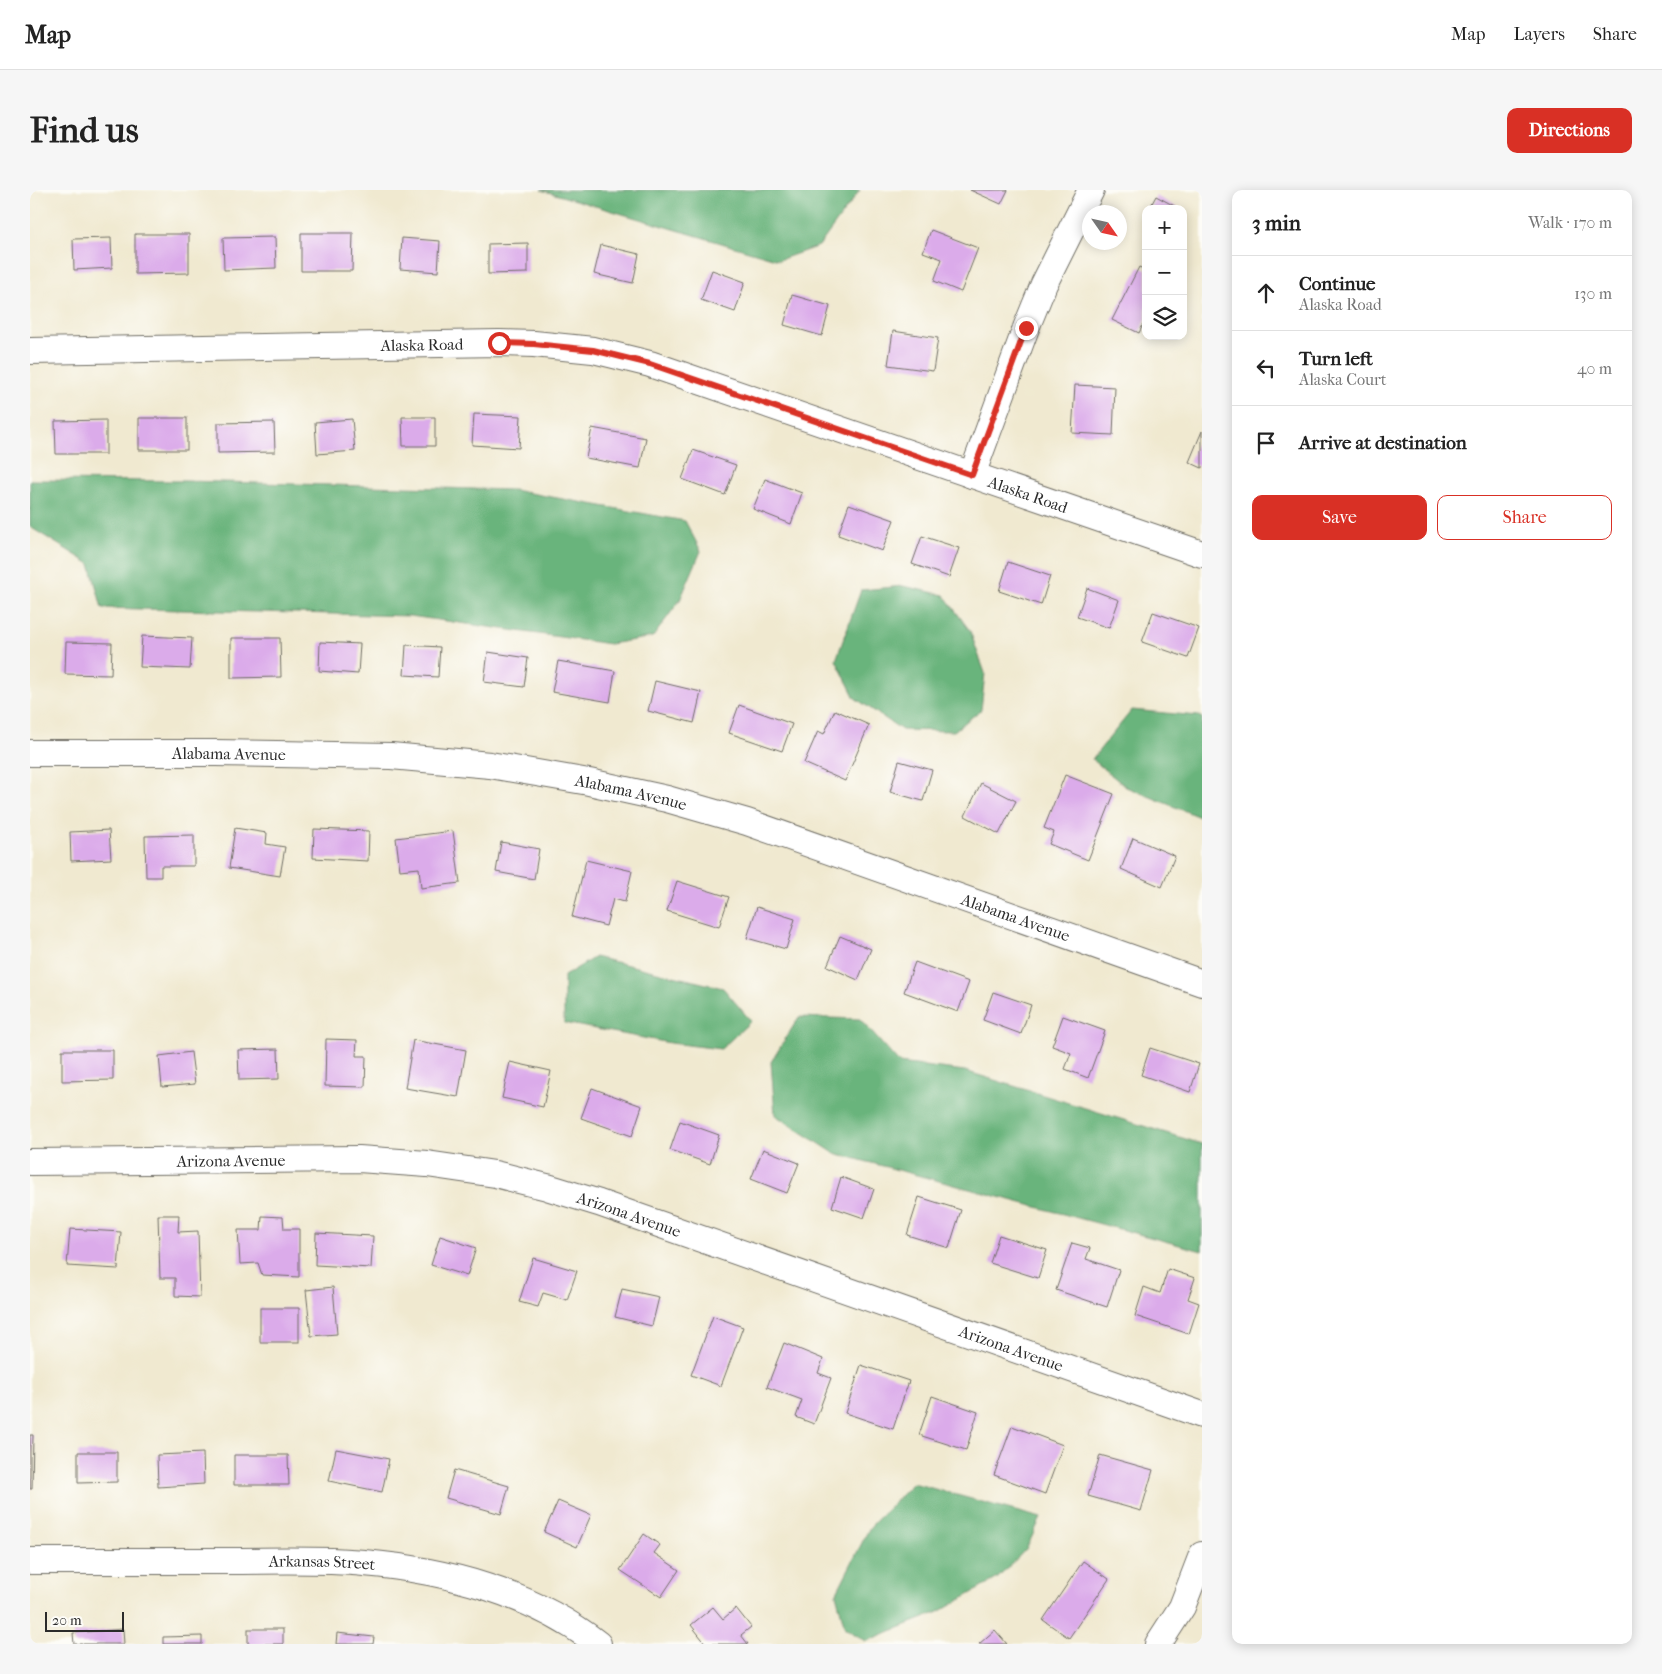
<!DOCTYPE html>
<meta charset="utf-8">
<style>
:root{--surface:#fff;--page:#f6f6f6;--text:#222;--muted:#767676;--line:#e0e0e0;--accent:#d93025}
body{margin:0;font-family:"IM FELL French Canon",serif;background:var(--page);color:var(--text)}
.controls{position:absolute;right:15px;top:15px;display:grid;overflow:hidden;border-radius:10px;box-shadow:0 2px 12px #0003}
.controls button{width:45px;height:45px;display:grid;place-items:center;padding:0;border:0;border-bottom:1px solid var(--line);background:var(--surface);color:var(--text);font:25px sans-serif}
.compass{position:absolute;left:1052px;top:15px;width:45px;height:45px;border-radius:50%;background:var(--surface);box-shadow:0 2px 12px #0003;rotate:124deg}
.scale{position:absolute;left:15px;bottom:12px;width:79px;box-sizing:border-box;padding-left:5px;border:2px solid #2b2b2b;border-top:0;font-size:14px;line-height:18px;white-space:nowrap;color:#2b2b2b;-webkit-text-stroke:4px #fdfcf7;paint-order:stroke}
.stop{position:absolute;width:15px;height:15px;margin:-11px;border:4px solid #d93025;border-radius:50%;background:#fff}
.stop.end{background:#d93025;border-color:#fff;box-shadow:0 1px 5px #0008}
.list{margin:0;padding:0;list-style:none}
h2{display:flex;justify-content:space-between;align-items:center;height:65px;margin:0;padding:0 20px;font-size:21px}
h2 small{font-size:16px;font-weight:400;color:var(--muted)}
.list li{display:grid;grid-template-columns:32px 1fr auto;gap:15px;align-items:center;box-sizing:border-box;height:75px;padding:0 20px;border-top:1px solid var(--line)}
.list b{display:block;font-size:19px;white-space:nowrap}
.list p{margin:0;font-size:16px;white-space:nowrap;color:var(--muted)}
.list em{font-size:16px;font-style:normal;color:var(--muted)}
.actions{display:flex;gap:10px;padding:15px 20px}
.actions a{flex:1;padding:11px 0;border:1px solid var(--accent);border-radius:10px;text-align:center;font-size:18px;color:var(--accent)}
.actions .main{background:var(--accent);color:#fff}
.icon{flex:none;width:28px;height:28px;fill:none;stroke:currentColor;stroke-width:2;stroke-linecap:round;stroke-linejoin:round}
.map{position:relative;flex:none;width:1172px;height:1454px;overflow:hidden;border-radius:10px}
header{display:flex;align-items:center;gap:30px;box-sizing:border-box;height:70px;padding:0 25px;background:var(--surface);border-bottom:1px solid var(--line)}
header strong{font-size:24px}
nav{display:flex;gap:28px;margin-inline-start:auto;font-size:18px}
.intro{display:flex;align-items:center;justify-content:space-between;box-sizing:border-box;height:120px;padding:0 30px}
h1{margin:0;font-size:35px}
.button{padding:12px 22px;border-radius:10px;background:var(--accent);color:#fff;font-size:18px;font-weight:700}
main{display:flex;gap:30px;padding:0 30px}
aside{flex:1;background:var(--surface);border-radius:10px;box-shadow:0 2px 12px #0003}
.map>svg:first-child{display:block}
.forest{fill:#69b47c;stroke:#4a7054}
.building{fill:#dbabea}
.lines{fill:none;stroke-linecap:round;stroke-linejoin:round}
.street-casing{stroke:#706e65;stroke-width:28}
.street{stroke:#fff;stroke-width:26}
.route{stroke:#d93025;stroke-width:6}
.labels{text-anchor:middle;stroke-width:5;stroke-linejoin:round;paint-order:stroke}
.street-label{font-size:16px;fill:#2b2b2b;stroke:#fdfcf7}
</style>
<header>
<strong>Map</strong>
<nav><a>Map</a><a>Layers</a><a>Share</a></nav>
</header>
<div class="intro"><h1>Find us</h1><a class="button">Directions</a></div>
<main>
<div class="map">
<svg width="1172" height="1454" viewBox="0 0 1172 1454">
<rect width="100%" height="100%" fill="#fdfcf7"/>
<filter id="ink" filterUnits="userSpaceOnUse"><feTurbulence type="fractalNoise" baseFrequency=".02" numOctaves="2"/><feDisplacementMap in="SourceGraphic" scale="10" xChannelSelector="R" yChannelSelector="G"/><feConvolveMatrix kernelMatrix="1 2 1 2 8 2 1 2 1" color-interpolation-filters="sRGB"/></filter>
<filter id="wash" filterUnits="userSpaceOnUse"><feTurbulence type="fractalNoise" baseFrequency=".0096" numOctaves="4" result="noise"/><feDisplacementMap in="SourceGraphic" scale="20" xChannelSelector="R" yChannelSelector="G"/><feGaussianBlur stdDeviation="1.12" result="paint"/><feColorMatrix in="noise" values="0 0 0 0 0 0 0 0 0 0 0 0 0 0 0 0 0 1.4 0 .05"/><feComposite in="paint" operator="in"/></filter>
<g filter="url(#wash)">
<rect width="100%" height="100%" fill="#f0e9d0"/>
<!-- forest -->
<g class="forest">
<polygon points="511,0 830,0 789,56 749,70"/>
<polygon points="0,290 156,291 483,300 655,331 671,361 650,410 623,447 580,454 380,426 72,418 60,374 0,337"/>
<polygon points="873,396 914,405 940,441 955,483 951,520 924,541 872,540 825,508 806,470 831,400"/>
<polygon points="1102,520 1169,526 1172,528 1172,628 1096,597 1062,569"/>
<polygon points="565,767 693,798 721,831 691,859 640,853 534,833 534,786"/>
<polygon points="769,827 830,829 869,873 935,881 1172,954 1172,1061 804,963 745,925 741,872"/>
<polygon points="883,1293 1011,1328 996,1359 968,1388 909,1422 836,1451 815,1438 806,1404 840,1337"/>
</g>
<g id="blocks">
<!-- building -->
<g class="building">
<polygon points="940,0 978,0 971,14"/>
<polygon points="1126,6 1150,19 1119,19"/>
<polygon points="901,40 948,58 931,102 904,91 912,69 893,62"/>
<polygon points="271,43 323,43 322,81 271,81"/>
<polygon points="105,44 159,44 159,83 105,84"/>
<polygon points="245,47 246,78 194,80 193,48"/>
<polygon points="81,48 82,78 44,80 43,49"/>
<polygon points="372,48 410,51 408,82 370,79"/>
<polygon points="498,53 498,83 458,84 458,54"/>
<polygon points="571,55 609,64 603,93 564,84"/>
<polygon points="1109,77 1116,80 1116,129 1109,143 1082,130"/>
<polygon points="682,80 715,92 705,122 671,110"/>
<polygon points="762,105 800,116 792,146 754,135"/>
<polygon points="863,141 908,148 903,181 858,175"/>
<polygon points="1045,195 1085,197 1083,245 1042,243"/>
<polygon points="444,224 491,226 489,258 442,255"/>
<polygon points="372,227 405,227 405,256 373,256"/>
<rect x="109" y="228" width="48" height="32"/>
<polygon points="322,229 325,261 287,264 285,232"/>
<polygon points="76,230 76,264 26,264 25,231"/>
<polygon points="244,232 245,262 188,263 188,233"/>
<polygon points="562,238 616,248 610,278 556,268"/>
<polygon points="1172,241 1172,278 1159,272"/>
<polygon points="663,260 706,275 695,305 652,289"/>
<polygon points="735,289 772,303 761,334 723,319"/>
<polygon points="819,314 864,330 852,361 808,345"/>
<polygon points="892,346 929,358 919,387 882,374"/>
<polygon points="978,372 1020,386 1011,415 969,401"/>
<polygon points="1057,398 1089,410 1079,438 1047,427"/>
<polygon points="1123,422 1169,438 1158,468 1112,452"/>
<polygon points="112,446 162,448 160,479 110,477"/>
<polygon points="201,448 250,448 251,487 201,488"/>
<polygon points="36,452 82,453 81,485 35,484"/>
<polygon points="290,452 330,454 328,484 289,481"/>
<polygon points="376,455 410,457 408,487 374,485"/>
<polygon points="458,462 498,468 494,497 454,492"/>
<polygon points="528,471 585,481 580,512 522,502"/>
<polygon points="625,491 671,502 664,533 618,521"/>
<polygon points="709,515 762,534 752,561 699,543"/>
<polygon points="805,520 839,535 815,591 774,573 788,541 794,544"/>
<polygon points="869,571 902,580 893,611 860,602"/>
<polygon points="1035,585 1084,604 1058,670 1019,654 1024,642 1014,638"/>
<polygon points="951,593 986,611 969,644 935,626"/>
<polygon points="205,638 237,643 236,654 255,657 250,686 199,678"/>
<polygon points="284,639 339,641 338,671 283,668"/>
<polygon points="79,640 81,669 41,671 40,642"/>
<polygon points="423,641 430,693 391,698 389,678 370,680 366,648"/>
<polygon points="164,645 164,676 131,676 131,687 116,687 115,646"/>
<polygon points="1103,648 1145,666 1132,697 1091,679"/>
<polygon points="471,652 509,659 504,689 466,682"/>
<polygon points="556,670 602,681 595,712 583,709 576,736 542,727"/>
<polygon points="647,691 699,707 689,737 637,721"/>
<polygon points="727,717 765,729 756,759 717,748"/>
<polygon points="810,746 841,759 828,790 797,776"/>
<polygon points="885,772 939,792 928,822 874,802"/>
<polygon points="963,802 1001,815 991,844 953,830"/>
<polygon points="1033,826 1075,841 1058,888 1035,879 1041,863 1022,856"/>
<polygon points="296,849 327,850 326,866 336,866 335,897 295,896"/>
<polygon points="383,850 436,860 428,907 375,898"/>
<polygon points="1120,858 1169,874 1160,902 1111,885"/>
<polygon points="248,859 249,889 209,890 208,860"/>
<polygon points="32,860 83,860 83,890 32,891"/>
<polygon points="161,862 165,894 132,897 129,866"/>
<polygon points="480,872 521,881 513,917 472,908"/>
<polygon points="562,898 612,916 602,946 551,928"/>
<polygon points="650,931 689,945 680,974 640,960"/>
<polygon points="733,959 769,973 757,1003 721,989"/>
<polygon points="811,987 844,999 834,1028 802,1017"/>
<polygon points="889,1007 931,1020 919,1058 877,1045"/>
<polygon points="128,1025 149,1025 148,1042 168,1041 170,1107 145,1106 145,1088 130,1088"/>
<polygon points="232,1026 253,1027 254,1039 269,1039 269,1087 232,1085 228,1073 210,1074 208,1040 231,1040"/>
<polygon points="40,1039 91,1042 88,1079 37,1076"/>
<polygon points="286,1043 343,1046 341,1078 285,1075"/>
<polygon points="969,1045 1017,1060 1008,1088 960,1073"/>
<polygon points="410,1046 446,1058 437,1086 401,1075"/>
<polygon points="1042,1053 1060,1058 1056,1069 1089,1080 1077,1117 1026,1100"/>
<polygon points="503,1068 547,1081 537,1110 513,1103 508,1117 489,1112"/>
<polygon points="1138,1079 1165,1088 1158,1109 1169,1113 1159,1144 1105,1126 1114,1097 1130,1103"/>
<polygon points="303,1097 307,1144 281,1146 276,1100"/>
<polygon points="592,1099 629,1107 622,1136 585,1127"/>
<rect x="230" y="1118" width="39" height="34"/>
<polygon points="683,1126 713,1137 691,1196 661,1185"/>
<polygon points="754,1153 793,1169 788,1183 801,1188 784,1234 766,1227 772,1210 737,1197"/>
<polygon points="831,1175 879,1191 863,1239 815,1223"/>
<polygon points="902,1206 948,1222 936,1260 889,1245"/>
<polygon points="982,1236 1033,1255 1015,1304 964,1285"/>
<polygon points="0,1245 3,1245 2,1299 0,1299"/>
<polygon points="306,1259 359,1269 352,1302 299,1291"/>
<polygon points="48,1262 87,1262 87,1292 48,1293"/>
<polygon points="173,1263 174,1294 128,1297 127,1265"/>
<polygon points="204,1265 258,1265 259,1295 204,1295"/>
<polygon points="1070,1265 1123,1280 1111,1321 1058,1306"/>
<polygon points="424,1280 479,1296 471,1324 416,1308"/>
<polygon points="528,1311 561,1325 547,1357 514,1342"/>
<polygon points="614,1344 630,1355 624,1363 649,1380 631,1407 590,1380"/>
<polygon points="1053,1371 1079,1389 1039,1448 1013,1430"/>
<polygon points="683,1417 693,1429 706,1418 721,1437 711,1445 718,1454 676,1454 661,1435"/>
<polygon points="93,1439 94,1454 44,1454 43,1443"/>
<rect x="218" y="1439" width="35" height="15"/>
<polygon points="965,1440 977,1454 949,1454"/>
<polygon points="307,1443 344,1447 343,1454 306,1454"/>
<polygon points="172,1446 172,1454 133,1454 133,1447"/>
</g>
</g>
</g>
<g filter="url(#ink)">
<use href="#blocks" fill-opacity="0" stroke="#706e65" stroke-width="1"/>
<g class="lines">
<defs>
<g id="street">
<path id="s1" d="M0,161L469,153L504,154L563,160L620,174L1172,364"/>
<polyline points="942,285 996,138 1014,94 1061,0"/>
<path id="s2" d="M0,563H185L361,566L460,575L559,592L637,609L717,632L1172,793"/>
<path id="s3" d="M0,972L329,969L397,974L465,984L517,997L569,1013L1172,1225"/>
<path id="s4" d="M0,1371C66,1371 132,1371 197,1371C243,1371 289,1369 334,1373C415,1380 503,1403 568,1454"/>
<polyline points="1128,1454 1152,1417 1172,1365"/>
</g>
</defs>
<!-- street casing -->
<use href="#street" class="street-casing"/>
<!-- street -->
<use href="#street" class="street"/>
</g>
</g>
<g class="lines" filter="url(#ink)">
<!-- route -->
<polyline class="route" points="469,153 504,154 563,160 620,174 942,285 996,138"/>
</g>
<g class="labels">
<!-- street labels -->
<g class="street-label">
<text dy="6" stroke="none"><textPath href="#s1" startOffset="392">Alaska Road</textPath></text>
<text dy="6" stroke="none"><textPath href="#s1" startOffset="1022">Alaska Road</textPath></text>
<text dy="6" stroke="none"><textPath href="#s2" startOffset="199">Alabama Avenue</textPath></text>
<text dy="6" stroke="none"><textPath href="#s2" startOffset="604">Alabama Avenue</textPath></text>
<text dy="6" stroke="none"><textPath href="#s2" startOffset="1009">Alabama Avenue</textPath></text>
<text dy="6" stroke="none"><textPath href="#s3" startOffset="201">Arizona Avenue</textPath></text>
<text dy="6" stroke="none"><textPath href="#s3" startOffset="606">Arizona Avenue</textPath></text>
<text dy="6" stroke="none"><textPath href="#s3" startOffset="1011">Arizona Avenue</textPath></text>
<text dy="6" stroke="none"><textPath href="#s4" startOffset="292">Arkansas Street</textPath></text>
</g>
</g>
</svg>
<div class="controls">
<button>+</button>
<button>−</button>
<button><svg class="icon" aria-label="layers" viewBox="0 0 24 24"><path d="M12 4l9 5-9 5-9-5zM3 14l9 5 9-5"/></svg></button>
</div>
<svg class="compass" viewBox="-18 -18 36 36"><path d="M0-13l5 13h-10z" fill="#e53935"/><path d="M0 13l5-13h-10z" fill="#767676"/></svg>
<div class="scale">20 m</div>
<div class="stop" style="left:469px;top:153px"></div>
<div class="stop end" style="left:996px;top:138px"></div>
</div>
<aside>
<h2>3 min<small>Walk · 170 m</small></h2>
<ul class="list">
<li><svg class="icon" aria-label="ahead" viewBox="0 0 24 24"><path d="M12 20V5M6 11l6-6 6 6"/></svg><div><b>Continue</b><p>Alaska Road</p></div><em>130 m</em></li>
<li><svg class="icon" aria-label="left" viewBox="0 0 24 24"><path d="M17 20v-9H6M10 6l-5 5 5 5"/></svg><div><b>Turn left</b><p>Alaska Court</p></div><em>40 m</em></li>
<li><svg class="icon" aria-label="arrive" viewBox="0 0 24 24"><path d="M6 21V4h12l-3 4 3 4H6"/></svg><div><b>Arrive at destination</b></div></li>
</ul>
<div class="actions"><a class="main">Save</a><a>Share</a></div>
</aside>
</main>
